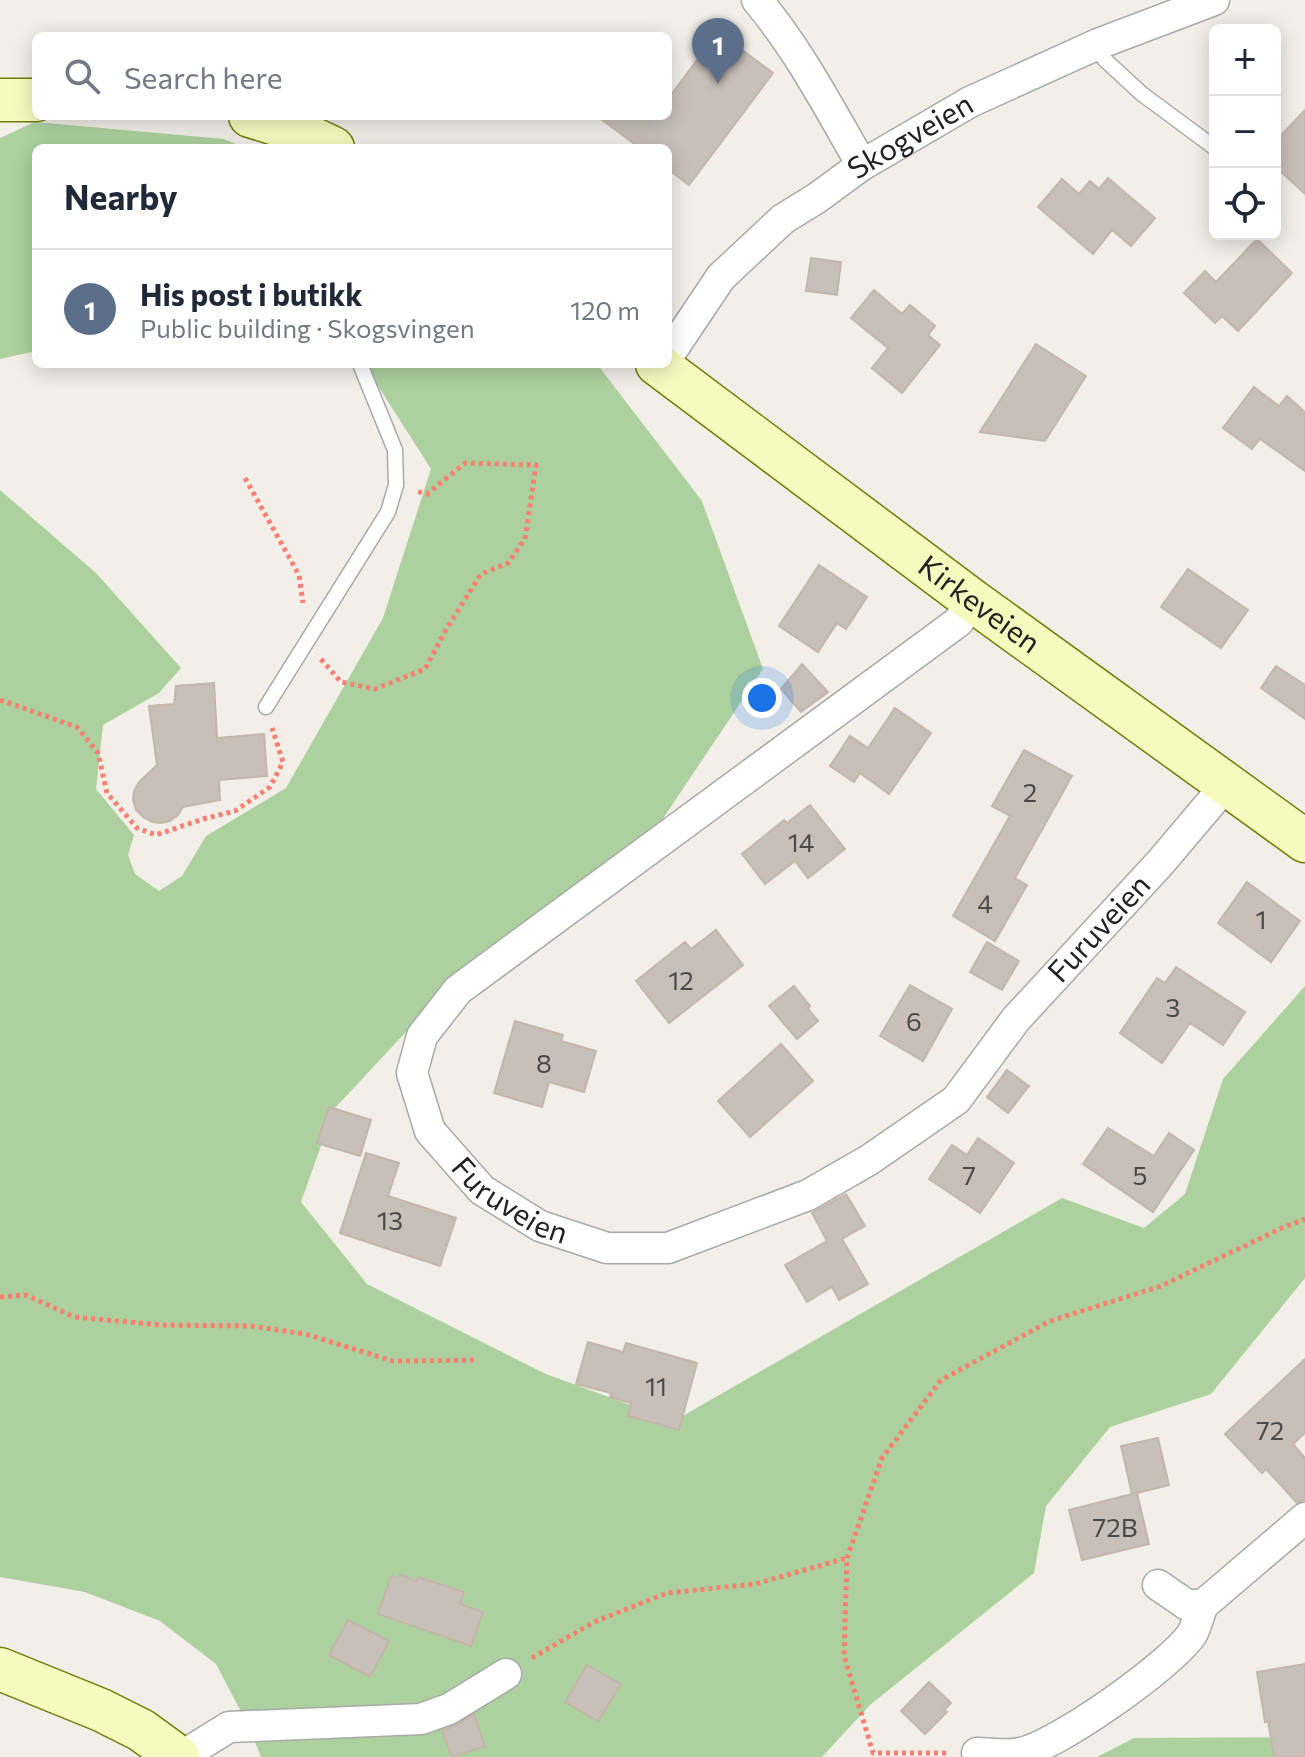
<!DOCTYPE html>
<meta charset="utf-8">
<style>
:root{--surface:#fff;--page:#f2f2f3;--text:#1f2937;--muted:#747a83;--line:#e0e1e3;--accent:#0f766e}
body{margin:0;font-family:Commissioner,sans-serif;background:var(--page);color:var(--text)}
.controls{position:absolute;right:24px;top:24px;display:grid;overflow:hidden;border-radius:12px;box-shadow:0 4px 20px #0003}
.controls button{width:72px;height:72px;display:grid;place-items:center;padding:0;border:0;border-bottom:2px solid var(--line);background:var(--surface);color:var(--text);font:40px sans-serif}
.you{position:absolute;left:762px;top:698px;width:28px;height:28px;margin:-20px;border:6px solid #fff;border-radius:50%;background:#1a73e8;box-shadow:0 0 0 12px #1a73e833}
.badge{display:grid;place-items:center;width:52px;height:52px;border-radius:50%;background:var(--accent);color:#fff;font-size:26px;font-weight:700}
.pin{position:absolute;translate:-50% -66px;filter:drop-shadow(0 2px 4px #0008)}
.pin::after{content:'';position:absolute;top:42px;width:28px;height:24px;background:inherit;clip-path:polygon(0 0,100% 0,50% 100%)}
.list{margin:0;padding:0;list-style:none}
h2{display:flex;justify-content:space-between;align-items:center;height:104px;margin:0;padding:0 32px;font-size:34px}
h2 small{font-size:26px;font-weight:400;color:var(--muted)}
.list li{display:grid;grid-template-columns:52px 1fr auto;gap:24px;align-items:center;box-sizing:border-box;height:120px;padding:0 32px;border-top:2px solid var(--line)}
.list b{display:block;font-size:30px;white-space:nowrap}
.list p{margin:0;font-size:26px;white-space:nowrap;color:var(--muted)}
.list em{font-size:26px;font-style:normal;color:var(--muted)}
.icon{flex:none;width:44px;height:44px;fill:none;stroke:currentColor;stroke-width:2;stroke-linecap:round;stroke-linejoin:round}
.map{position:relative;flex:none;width:1305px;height:1757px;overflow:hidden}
.search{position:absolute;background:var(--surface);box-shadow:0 4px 20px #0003;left:32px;top:32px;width:640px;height:88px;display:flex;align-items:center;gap:20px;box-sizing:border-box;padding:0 28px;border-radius:12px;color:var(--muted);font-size:30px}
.panel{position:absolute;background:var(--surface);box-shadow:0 4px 20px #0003;left:32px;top:144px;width:640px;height:224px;border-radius:12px}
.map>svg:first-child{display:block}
.forest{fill:#add19e}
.building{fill:#c7bfb8;stroke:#c4b6ab;stroke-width:2}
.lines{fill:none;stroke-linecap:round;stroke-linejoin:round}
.lane-casing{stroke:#a9a9a9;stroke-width:17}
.street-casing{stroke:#a9a9a9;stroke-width:33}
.secondary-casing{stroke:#707d05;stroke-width:45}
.path{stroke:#fa8072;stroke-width:5;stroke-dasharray:4 4;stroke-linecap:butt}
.lane{stroke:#fff;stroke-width:14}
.street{stroke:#fff;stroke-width:30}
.secondary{stroke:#f7fabf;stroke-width:42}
.labels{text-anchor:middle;stroke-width:7;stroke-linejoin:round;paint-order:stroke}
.number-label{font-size:26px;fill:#4b4948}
.street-label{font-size:30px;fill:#222;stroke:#fff}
</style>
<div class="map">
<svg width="1305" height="1757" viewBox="0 0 1305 1757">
<rect width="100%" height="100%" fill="#f2efe9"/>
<!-- forest -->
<g class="forest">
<polygon points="35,122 224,139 246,148 36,148 36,351 0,359 0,138"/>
<polygon points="364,364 597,364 702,501 763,669 650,838 477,956 334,1109 301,1202 367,1284 546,1374 674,1421 1062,1198 1144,1228 1185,1194 1223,1079 1305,986 1305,1278 1211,1394 1110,1427 1046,1506 1034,1573 870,1705 822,1757 261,1757 249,1727 216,1664 160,1621 85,1592 0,1577 0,490 96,573 181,668 159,693 103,725 96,789 134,835 128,855 135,874 159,891 182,876 206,836 286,788 383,618 431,469"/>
<polygon points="1305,1737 1305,1757 1097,1757 1134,1738"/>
</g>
<!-- building -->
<g class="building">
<polygon points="718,32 773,73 689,185 668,169 668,148 640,148 597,116 668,116 668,99"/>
<polygon points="1305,110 1305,194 1275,166 1275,142"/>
<polygon points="1108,178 1155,218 1131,246 1112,230 1093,254 1038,207 1062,179 1079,194 1090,181 1099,189"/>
<polygon points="1257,239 1292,273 1238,331 1222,316 1215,323 1184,293 1205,271 1216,282"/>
<polygon points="811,258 841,262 837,295 806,291"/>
<polygon points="874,290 902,314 910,305 935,326 928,335 940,345 902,393 872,368 888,348 851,318"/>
<polygon points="1036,344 1086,376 1045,441 980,432"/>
<polygon points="1254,387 1279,406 1287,396 1305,412 1305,471 1260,439 1252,449 1223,428"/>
<polygon points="819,565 867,597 846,629 837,623 818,652 779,626"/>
<polygon points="1188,569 1248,610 1221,648 1161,607"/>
<polygon points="802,664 828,692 801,712 781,689"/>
<polygon points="1276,666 1305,685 1305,719 1261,688"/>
<polygon points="214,683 217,738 264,734 267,776 219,780 220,800 183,807 178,815 170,821 161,823 152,822 143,817 136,810 133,800 134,791 139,782 157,765 149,706 174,704 176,686"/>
<polygon points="895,708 931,733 889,794 860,773 854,782 830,766 850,736 868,748"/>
<polygon points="1024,750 1072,776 1015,878 1027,885 995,941 953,916 1010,816 992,806"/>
<polygon points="810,805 845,849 808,878 795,861 765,884 742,854 784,820 787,823"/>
<polygon points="1247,882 1300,921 1271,962 1218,923"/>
<polygon points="716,930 743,965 669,1023 636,981 685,942 691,949"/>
<polygon points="987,942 1019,961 1002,990 970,972"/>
<polygon points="1176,967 1245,1012 1223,1045 1190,1023 1162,1063 1120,1033 1157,978 1165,983"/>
<polygon points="910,985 952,1009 923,1061 880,1036"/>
<polygon points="794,986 810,1006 808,1009 818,1021 797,1039 769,1006"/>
<polygon points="515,1021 563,1035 561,1041 596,1051 584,1092 549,1082 542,1107 494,1093"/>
<polygon points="781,1044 813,1081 750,1137 718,1101"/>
<polygon points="1007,1070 1029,1086 1008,1113 987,1097"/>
<polygon points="329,1107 371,1120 360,1156 317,1143"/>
<polygon points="1108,1128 1154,1156 1169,1133 1194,1150 1153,1212 1083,1164"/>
<polygon points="978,1138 1014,1163 980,1213 929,1179 952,1145 967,1155"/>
<polygon points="366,1153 399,1163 388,1196 456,1218 440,1266 340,1233"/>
<polygon points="846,1194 865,1226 842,1239 868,1284 839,1300 832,1287 807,1302 785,1265 827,1241 812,1213"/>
<polygon points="588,1342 623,1352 626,1343 697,1363 679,1430 628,1416 631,1403 610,1397 611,1393 576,1384"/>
<polygon points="1305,1359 1305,1433 1293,1444 1305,1458 1305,1500 1297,1503 1266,1469 1262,1473 1225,1434"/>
<polygon points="1158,1438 1169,1485 1137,1493 1149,1544 1082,1560 1069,1510 1132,1494 1121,1446"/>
<polygon points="400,1575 417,1581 418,1577 464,1592 460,1604 483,1612 471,1646 378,1614 391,1576 398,1578"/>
<polygon points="348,1620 389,1641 370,1677 329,1655"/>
<polygon points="1305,1664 1305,1757 1274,1757 1268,1721 1265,1722 1257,1672"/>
<polygon points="587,1665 621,1684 598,1721 565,1702"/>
<polygon points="929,1682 951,1703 944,1710 947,1712 925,1734 901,1711"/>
<polygon points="474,1714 485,1746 452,1757 442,1731 458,1724"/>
</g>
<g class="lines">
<defs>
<g id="lane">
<polyline points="1098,44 1104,59 1142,94 1215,148"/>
<polyline points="266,707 388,512 396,485 395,450 360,364"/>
</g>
<g id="street">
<path d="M757,0C799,50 829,108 862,165"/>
<path id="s1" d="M668,356L721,277L783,219L817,198L862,165L970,102L1098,44L1214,0"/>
<path id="s2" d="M973,601L958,622L458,990L422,1036L412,1073L430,1131L482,1190L540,1226L607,1248H668L808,1195L869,1160L956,1100L1016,1019L1160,863L1226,785"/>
<polyline points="1158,1585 1187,1605 1203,1605 1305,1518"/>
<path d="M977,1753C990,1753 1007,1756 1020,1753C1057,1746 1171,1665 1192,1634C1197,1625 1199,1614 1203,1605"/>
<polyline points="186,1757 195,1748 229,1727 421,1719 449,1709 506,1674"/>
</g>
<g id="secondary">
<polyline points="0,100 36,100"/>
<polyline points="250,116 295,130 333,148"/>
<path id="s3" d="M657,364L973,601L1305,841"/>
<polyline points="0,1669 101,1710 141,1730 178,1757"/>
</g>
</defs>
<!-- lane casing -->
<use href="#lane" class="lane-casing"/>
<!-- street casing -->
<use href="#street" class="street-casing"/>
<!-- secondary casing -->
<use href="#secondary" class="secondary-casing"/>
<!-- path -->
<g class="path">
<polyline points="245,478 299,575 303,603"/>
<polyline points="321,659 341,682 375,689 425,669 447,628 481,574 508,563 525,539 536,465 465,463 427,494 416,491"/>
<polyline points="0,700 77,727 98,753 107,793 137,828 156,835 203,819 235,811 270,787 283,762 272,728"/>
<polyline points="0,1297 26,1295 74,1317 161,1325 251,1326 305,1334 393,1361 478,1360"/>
<polyline points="532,1658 594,1622 667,1593 755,1584 847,1558"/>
<polyline points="946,1753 873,1753 844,1656 847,1558 882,1458 941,1380 1050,1321 1161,1286 1282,1228 1305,1219"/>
</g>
<!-- lane -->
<use href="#lane" class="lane"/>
<!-- street -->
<use href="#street" class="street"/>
<!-- secondary -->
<use href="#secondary" class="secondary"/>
</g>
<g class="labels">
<!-- number labels -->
<g class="number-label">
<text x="1030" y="802">2</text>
<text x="801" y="852">14</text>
<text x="985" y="913">4</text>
<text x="1261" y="929">1</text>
<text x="681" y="990">12</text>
<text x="1173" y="1017">3</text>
<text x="914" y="1031">6</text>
<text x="544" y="1073">8</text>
<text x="969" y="1185">7</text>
<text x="1140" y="1185">5</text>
<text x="390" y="1230">13</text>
<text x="656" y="1396">11</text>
<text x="1270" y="1440">72</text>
<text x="1115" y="1537">72B</text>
</g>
<!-- street labels -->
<g class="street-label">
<text dy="10" stroke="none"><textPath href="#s1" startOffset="332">Skogveien</textPath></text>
<text dy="10" stroke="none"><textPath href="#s3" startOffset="402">Kirkeveien</textPath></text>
<text dy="10" stroke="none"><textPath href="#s2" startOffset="1632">Furuveien</textPath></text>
<text dy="10" stroke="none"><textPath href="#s2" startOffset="912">Furuveien</textPath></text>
</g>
</g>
</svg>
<div class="controls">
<button>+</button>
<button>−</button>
<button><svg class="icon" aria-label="locate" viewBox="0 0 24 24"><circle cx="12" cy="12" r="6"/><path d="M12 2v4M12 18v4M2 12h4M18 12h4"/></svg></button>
</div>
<div class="you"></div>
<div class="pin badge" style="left:718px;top:84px;background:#5c6f8a">1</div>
<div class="search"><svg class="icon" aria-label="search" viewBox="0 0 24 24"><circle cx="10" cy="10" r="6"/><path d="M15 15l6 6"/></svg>Search here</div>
<section class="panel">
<h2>Nearby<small></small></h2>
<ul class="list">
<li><span class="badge" style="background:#5c6f8a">1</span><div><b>His post i butikk</b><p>Public building · Skogsvingen</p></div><em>120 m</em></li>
</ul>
</section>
</div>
